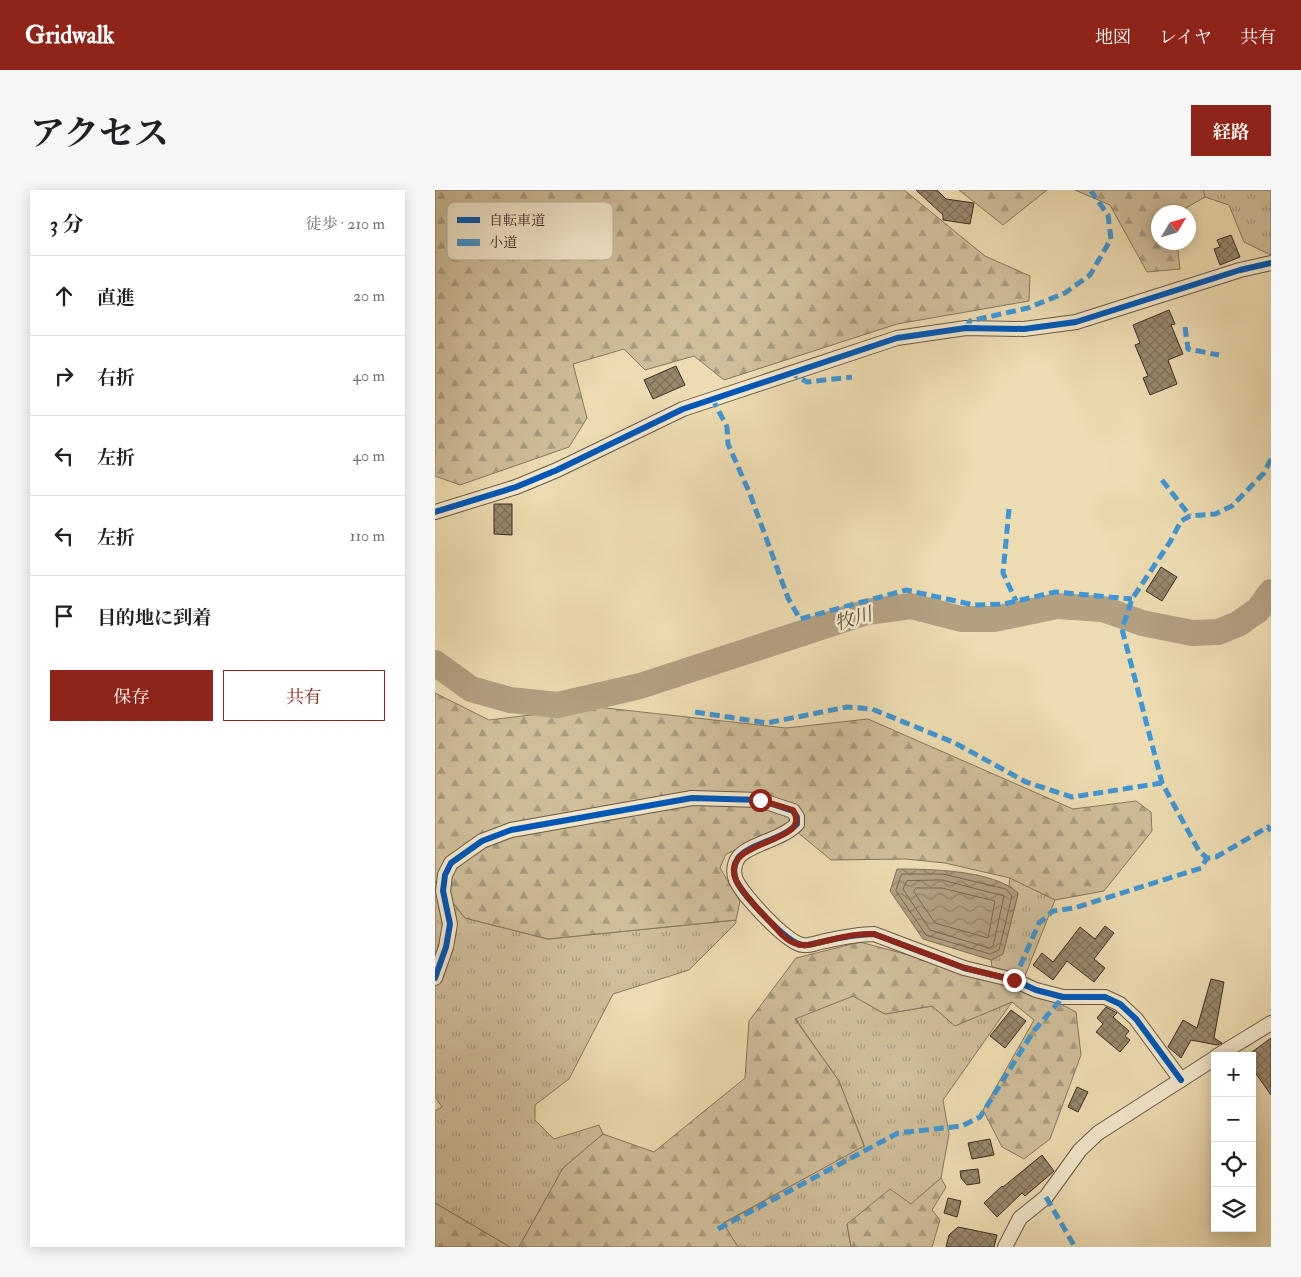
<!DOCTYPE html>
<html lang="ja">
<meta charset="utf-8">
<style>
:root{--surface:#fff;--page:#f6f6f6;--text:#202124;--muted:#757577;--line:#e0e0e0;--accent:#8f2418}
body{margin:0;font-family:"IM FELL Double Pica","Noto Serif JP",serif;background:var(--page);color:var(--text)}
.controls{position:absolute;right:15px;bottom:15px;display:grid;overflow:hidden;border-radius:0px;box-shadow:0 2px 12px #0003}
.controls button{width:45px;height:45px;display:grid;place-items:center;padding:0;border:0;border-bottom:1px solid var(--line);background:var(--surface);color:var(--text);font:25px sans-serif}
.compass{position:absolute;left:716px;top:15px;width:45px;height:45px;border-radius:50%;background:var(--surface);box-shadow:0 2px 12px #0003;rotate:52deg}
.stop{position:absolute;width:15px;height:15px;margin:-11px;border:4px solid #8f2418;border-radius:50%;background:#fff}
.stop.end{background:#8f2418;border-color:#fff;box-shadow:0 1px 5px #0008}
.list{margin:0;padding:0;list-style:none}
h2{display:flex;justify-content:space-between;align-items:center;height:65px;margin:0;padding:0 20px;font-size:21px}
h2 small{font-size:16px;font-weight:400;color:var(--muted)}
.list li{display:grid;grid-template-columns:32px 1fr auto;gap:15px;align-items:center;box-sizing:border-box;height:80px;padding:0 20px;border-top:1px solid var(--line)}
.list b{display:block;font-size:19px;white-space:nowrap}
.list em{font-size:16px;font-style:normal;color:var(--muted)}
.actions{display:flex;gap:10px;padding:15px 20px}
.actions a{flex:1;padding:11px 0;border:1px solid var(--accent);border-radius:0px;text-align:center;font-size:18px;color:var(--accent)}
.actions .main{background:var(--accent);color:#fff}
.icon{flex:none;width:28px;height:28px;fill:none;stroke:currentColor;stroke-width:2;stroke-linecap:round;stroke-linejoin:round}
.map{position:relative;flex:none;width:836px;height:1057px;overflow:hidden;border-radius:0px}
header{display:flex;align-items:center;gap:30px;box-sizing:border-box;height:70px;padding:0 25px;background:var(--accent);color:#fff}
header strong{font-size:24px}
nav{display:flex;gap:28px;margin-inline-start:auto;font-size:18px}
.intro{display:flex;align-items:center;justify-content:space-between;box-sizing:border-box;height:120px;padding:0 30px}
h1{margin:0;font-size:35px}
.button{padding:12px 22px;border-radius:0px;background:var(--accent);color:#fff;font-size:18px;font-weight:700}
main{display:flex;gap:30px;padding:0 30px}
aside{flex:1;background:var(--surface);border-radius:0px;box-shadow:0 2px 12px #0003}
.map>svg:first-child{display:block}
.grass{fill:url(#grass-tufts);stroke:#87765e}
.forest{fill:url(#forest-firs);stroke:#87765e}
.water{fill:url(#water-waves);stroke:#84725c}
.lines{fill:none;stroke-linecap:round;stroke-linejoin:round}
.shore{stroke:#786652;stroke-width:1}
.river{stroke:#b2a081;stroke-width:26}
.building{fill:url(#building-cross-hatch);stroke:#3f2d24}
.minor-casing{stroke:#6a5947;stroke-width:16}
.minor{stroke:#f3e8cc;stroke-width:14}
.quiet{stroke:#3f96d6;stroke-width:5;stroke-dasharray:10 5;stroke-linecap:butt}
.cycleway-casing{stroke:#f3e8cc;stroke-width:9}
.cycleway{stroke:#0057b8;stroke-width:6}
.route{stroke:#8f2418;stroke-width:6}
.labels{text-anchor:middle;stroke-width:5;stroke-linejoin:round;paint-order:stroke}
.water-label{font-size:19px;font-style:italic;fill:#5c4a3b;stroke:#f3e8cc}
.key{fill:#f3e8cc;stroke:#bdb09a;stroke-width:1}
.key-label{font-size:14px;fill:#3f2d24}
</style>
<header>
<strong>Gridwalk</strong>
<nav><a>地図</a><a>レイヤ</a><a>共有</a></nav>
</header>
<div class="intro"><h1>アクセス</h1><a class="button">経路</a></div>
<main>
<aside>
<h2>3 分<small>徒歩 · 210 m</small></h2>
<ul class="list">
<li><svg class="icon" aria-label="ahead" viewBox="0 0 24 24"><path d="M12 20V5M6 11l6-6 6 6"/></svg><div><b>直進</b></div><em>20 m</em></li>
<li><svg class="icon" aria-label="right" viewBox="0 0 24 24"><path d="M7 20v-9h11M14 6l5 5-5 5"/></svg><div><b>右折</b></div><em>40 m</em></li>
<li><svg class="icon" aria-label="left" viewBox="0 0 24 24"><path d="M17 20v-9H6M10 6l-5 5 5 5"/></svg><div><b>左折</b></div><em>40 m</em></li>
<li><svg class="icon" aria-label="left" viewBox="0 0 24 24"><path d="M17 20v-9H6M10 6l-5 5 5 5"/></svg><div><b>左折</b></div><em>110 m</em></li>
<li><svg class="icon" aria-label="arrive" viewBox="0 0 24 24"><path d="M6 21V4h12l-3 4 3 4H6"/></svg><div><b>目的地に到着</b></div></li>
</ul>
<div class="actions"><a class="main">保存</a><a>共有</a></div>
</aside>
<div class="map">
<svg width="836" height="1057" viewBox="0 0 836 1057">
<defs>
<pattern id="grass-tufts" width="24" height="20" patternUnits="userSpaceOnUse" patternTransform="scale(1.25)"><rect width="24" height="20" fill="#cfbe99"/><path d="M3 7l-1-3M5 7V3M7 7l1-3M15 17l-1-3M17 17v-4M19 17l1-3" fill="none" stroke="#a99b7d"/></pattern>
<pattern id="forest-firs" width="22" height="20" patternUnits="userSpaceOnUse" patternTransform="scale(1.25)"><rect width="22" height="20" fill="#cfbe99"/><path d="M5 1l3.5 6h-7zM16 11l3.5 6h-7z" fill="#a99b7d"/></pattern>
<pattern id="water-waves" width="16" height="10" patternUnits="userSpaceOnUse" patternTransform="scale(1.25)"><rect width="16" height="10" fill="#b2a081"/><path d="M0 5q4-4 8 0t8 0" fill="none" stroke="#928369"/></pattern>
<pattern id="building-cross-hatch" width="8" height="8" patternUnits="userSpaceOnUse" patternTransform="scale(1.25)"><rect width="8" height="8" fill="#99886d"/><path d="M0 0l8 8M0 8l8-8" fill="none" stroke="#7e7059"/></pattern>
</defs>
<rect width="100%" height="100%" fill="#eddcb1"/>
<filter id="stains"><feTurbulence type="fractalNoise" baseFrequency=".004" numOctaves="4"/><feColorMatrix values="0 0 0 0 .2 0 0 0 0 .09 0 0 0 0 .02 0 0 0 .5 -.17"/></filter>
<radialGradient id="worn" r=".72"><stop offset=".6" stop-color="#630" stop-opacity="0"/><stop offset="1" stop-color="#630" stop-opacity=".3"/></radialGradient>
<!-- grass -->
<g class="grass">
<polygon points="768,0 836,0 836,65 809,52 794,15 770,7"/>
<polygon points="575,688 620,710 590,786 557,777 556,770 568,764 583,704 574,695"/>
<polygon points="0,691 30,728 113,749 301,730 301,733 254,780 178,804 134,889 100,915 100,930 119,949 164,935 168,944 128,978 84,1057 75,1057 0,1013 0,921 7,917 0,907"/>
<polygon points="418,806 450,824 497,816 520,835 577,812 508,910 514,944 506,988 476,1015 412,1034 416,1057 303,1057 288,1034 429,955 404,891 360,828"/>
</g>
<!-- forest -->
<g class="forest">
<polygon points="0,0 469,0 550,66 595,86 594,111 462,134 289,190 259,166 210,180 189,159 138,174 152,228 134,257 25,295 0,286"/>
<polygon points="524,0 612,0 568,35"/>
<polygon points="640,0 768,0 770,7 744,22 724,22 724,52 742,53 745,79 712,82 675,15"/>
<polygon points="0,503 54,530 162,517 351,538 433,529 638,619 701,611 716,622 717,641 669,701 620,710 575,688 510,673 471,669 396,670 355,636 291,664 285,678 305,711 301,730 113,749 30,728 0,691"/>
<polygon points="425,752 593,797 641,822 646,865 615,949 589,969 567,957 548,920 599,830 577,812 520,836 497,816 450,824 418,806 360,829 404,891 429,956 288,1033 303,1057 84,1057 128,978 168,944 219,962 310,888 314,831 361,768"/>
<polygon points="506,988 511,997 497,1020 505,1030 497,1057 416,1057 412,1034 455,999 476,1014"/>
<polygon points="0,1013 75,1057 0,1057"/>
</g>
<!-- water -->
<path class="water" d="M462,679C495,679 559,680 583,703L568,764L556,770L488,749L455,701Z"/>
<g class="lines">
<!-- shore -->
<g class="shore">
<polygon points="467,684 508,684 571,699 577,706 564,760 555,764 491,745 461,701"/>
<polygon points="507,690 569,706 558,756 554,758 495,740 468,699 472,691"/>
<polygon points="481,698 507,698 560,711 553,748 500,733 479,702"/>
</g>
<!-- river -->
<polyline class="river" points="0,473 36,499 75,510 123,515 205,496 432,422 476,416 526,429 559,429 622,416 668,419 707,433 757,443 783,442 803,434 823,420 836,402"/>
</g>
<!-- building -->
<g class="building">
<polygon points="481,0 502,0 511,9 539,13 535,34 508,30 508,25"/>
<polygon points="796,45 805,67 785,75 779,59 785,57 782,50"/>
<polygon points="734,120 740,134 736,135 748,164 733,170 742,194 715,205 708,188 713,186 700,155 705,153 698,135"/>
<polygon points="241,176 250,195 218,209 209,190"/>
<polygon points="59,314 77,314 77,345 59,344"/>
<polygon points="726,377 742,387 727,411 711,401"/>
<polygon points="670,736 679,743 659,769 670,778 659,792 632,771 618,790 598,775 607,763 618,772 645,737 660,749"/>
<polygon points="776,789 789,792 779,848 787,853 782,855 756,850 746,868 733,857 748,830 762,838"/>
<polygon points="671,817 682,823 678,827 694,841 690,846 695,850 685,862 661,842 668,834 662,828"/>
<polygon points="576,820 591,831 570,858 555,846"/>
<polygon points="836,848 836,905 817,878 817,862"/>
<polygon points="642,897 653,902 643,922 633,917"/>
<polygon points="555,949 559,965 537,969 533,953"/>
<polygon points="607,965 619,981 617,983 590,1006 587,1003 562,1027 549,1013 567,996 568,997"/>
<polygon points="543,979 545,993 532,995 526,988 525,981"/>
<polygon points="513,1008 526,1011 522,1027 509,1023"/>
<polygon points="523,1037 562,1045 559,1057 511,1057 514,1045"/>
</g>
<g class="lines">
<defs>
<g id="minor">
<polyline points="0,322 81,297 122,280 248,219 462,148 531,138 589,139 641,132 805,80 836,73"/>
<path d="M0,788L11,757L15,734L8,701L10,685L16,673L47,651L76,640L257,608L325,610L358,621L362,627V634C347,650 313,654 303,668C299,674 298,683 301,690C307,704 352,754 368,755C373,756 381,753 386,752C404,748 421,744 439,744L529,778L579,790L601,800L628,807H670L685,814L701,829L746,890"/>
<polyline points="782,866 836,833"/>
<polyline points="570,1057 585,1028 611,1007 645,960 663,943 780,868"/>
</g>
</defs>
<!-- minor casing -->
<use href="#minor" class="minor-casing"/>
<!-- minor -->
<use href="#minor" class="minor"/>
<!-- quiet -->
<g class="quiet">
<polyline points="750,137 753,159 784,165"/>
<polyline points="531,138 535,131 593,118 630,103 655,85 676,49 673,25 656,1"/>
<polyline points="354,182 372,192 417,187"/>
<polyline points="277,208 292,237 293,254 315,304 353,408 365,429 471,400 539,415 569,414 620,402 697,409"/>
<polyline points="836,269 829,283 797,316 780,324 755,326 746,331 735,352 697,409 687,439 727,593 764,661 772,668 781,667 833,637 836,641"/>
<polyline points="727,290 755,326"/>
<polyline points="574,319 568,383 581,411"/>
<polyline points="260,522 332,533 412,517 437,519 520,553 591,592 637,607 727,593"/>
<polyline points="579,790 604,733 618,721 639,718 766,678 772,668"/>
<polyline points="611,1007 640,1057"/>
<polyline points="283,1039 463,943 527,936 545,927 598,842 628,807"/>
</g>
<defs>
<g id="cycleway">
<polyline points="0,322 81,297 122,280 248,219 462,148 531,138 589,139 641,132 805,80 836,73"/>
<path d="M0,788L11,757L15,734L8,701L10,685L16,673L47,651L76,640L257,608L325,610L358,621L362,627V634C347,650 313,654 303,668C299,674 298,683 301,690C307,704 352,754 368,755C373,756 381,753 386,752C404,748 421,744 439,744L529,778L579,790L601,800L628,807H670L685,814L701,829L746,890"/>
</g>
</defs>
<!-- cycleway casing -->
<use href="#cycleway" class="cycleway-casing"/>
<!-- cycleway -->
<use href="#cycleway" class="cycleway"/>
</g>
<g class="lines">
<!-- route -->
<path class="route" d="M325,610L358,620C380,655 283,648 301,690C306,703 330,726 340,737C346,745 357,755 368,755C374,756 381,753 386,752C404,748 421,743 439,744L530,778L579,790"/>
</g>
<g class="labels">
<!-- water labels -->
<g class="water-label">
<text transform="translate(418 428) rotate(-16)" y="7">牧川</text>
</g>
</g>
<!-- legend -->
<rect x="12" y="12" width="166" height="58" rx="8" class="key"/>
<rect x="22" y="27" width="23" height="6" fill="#0057b8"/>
<rect x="22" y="49" width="23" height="7" fill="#3f96d6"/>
<g class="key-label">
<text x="54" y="35">自転車道</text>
<text x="54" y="57">小道</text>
</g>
<rect width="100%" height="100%" filter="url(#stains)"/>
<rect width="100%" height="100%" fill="url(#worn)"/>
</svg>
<div class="controls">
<button>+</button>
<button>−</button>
<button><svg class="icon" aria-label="locate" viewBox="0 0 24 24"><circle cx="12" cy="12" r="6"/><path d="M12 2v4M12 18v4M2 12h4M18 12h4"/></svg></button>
<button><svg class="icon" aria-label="layers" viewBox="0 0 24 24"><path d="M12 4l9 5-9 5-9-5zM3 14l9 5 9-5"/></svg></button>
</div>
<svg class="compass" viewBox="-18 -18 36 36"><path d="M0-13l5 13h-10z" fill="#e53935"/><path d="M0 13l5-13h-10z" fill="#757577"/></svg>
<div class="stop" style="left:325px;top:610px"></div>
<div class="stop end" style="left:579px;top:790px"></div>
</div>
</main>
